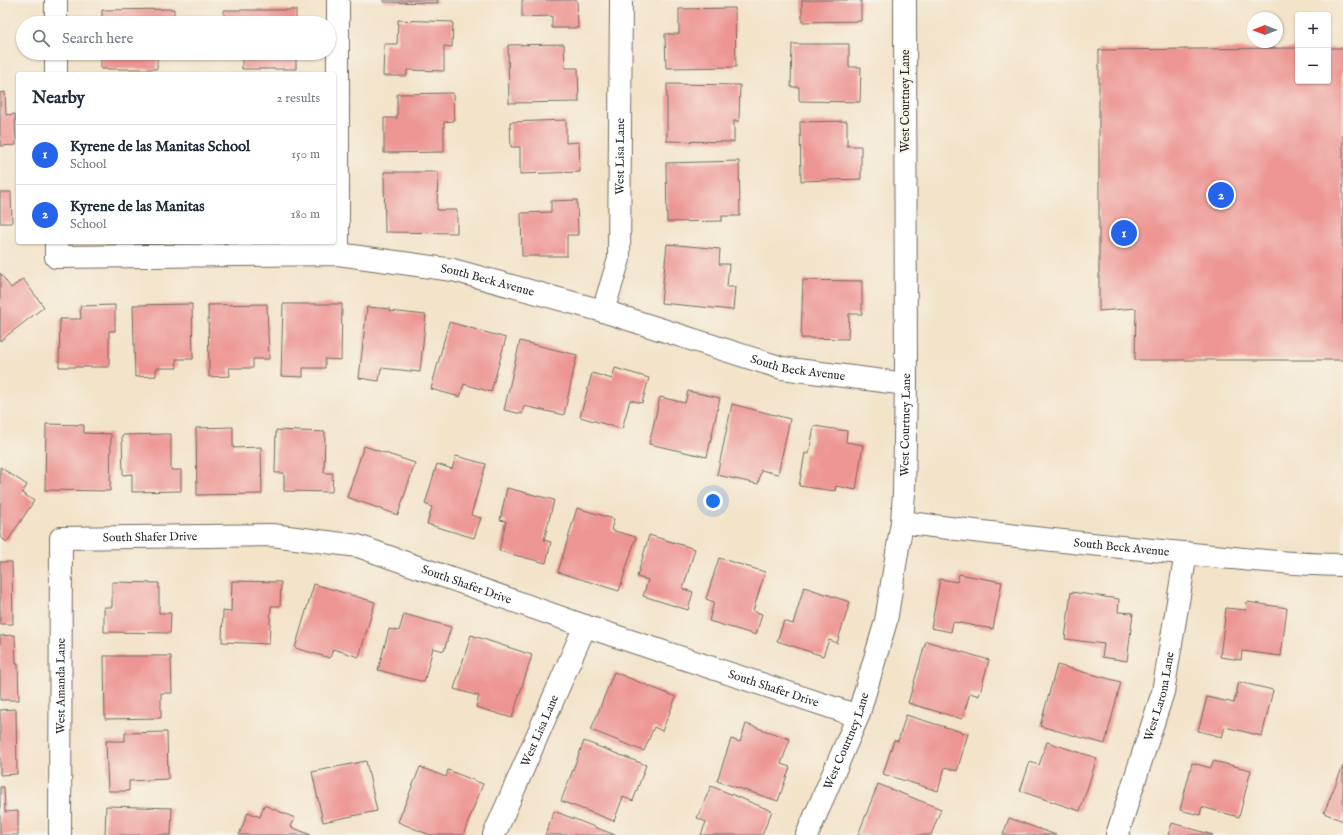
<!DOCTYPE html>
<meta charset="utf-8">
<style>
:root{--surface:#fff;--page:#f6f6f7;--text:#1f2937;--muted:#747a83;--line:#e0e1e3;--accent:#2563eb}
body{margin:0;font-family:"IM FELL English",serif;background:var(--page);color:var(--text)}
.controls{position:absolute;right:12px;top:12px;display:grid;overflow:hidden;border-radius:4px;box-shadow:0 1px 3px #0004}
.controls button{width:36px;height:36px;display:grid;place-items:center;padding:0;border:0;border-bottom:1px solid var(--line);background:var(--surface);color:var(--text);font:20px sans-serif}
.compass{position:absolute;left:1247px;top:12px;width:36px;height:36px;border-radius:50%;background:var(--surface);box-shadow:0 1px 3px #0004;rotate:270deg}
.you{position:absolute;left:713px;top:501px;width:14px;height:14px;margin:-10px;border:3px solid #fff;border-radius:50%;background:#1a73e8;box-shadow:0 0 0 6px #1a73e833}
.badge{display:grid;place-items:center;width:26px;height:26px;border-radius:50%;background:var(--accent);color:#fff;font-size:13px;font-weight:700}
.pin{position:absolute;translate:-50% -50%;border:2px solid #fff;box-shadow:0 1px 4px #0006}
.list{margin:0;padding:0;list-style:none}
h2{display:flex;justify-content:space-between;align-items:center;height:52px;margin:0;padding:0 16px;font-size:17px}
h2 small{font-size:13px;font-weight:400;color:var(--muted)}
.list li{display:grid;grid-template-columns:26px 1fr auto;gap:12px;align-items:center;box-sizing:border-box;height:60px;padding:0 16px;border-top:1px solid var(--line)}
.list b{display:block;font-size:15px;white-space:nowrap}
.list p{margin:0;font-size:13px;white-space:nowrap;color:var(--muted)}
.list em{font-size:13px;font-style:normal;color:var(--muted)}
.icon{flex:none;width:22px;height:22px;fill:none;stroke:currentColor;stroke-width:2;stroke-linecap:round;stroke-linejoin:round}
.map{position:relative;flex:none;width:1343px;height:835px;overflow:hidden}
.search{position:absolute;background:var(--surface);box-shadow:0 1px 3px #0004;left:16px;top:16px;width:320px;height:44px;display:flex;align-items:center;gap:10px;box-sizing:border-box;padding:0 14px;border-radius:22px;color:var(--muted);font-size:15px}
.panel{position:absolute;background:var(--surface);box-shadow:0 1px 3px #0004;left:16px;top:72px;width:320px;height:172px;border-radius:4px}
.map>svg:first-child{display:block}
.building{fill:#ed9593}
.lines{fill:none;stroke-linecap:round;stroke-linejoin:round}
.minor-casing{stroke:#716b62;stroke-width:24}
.minor{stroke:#fff;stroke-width:22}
.labels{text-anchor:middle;stroke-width:4;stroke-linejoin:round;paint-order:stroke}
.street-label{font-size:12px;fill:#2b2b2b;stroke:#f7f3e8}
</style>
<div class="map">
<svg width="1343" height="835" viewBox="0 0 1343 835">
<rect width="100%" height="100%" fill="#f7f3e8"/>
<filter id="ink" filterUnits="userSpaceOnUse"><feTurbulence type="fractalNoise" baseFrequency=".025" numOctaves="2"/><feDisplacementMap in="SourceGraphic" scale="8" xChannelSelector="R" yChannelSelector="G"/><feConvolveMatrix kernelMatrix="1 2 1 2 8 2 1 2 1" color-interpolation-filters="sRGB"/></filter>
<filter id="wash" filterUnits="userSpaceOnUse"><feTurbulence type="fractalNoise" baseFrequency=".012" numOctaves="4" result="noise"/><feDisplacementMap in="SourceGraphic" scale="16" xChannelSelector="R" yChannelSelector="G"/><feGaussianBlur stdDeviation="0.9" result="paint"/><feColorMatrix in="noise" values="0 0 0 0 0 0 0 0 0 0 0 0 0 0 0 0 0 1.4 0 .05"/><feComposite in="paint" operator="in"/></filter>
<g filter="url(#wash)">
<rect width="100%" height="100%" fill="#f3e3c9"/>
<g id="blocks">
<!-- building -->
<g class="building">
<polygon points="383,0 438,0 438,3 383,2"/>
<polygon points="522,0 577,0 578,28 552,28 552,16 522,17"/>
<polygon points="802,0 861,0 861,21 802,22"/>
<polygon points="735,8 736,67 666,68 665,34 679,34 679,9"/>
<polygon points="174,9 174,23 102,23 102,10"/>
<rect x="224" y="10" width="72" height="13"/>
<polygon points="398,20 453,22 452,47 444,46 444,71 407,70 407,76 383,76 384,44 397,44"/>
<polygon points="564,44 565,68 578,68 579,102 509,103 508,45"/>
<polygon points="792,44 849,44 849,67 861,67 860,102 799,101 799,87 791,87"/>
<polygon points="1298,48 1298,81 1328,81 1328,48 1343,48 1343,360 1135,360 1136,308 1099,311 1099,50"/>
<polygon points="101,53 165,53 165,54 157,54 157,69 101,69"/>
<polygon points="232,53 296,53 296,69 242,69 242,55 232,55"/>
<polygon points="667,84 740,85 739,121 734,121 734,142 667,141"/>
<polygon points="5,92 6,115 15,114 16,145 0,146 0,93"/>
<polygon points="453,93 454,121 444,122 444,152 384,153 384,118 397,118 397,94"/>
<polygon points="566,120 566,143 579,142 580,172 520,174 520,147 511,147 510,122"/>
<polygon points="847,121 847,146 861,146 861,179 801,181 800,122"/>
<polygon points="739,161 740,216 722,216 722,221 667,222 666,163"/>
<polygon points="384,172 438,172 437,210 457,210 457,233 385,232"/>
<polygon points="0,192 11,192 12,223 0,223"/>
<polygon points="577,200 578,235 567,235 567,256 522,256 521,213 551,212 551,201"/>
<polygon points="667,244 720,249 719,264 729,264 727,287 735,287 733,310 661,303"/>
<polygon points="0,273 11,288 23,279 44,307 0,341"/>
<polygon points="803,280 862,281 862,314 849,314 848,339 801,338"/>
<polygon points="192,304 193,359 176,359 177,368 156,368 156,376 135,377 133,305"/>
<polygon points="267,304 269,359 253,359 253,368 229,368 230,376 209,377 208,305"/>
<polygon points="283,304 342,304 341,360 325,359 325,368 303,368 303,377 281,376"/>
<polygon points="115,305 115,331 109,331 109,367 59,367 60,319 81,319 80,306"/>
<polygon points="367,307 390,309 390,311 426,315 420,372 381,368 379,381 359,378"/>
<polygon points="449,322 506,338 491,392 464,384 460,397 431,389"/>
<polygon points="520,341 577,355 564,415 524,406 522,414 504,410"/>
<polygon points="615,368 649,378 642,403 630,400 622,429 580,417 592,373 612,379"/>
<polygon points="688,391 720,398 707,457 649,444 660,397 685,403"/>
<polygon points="732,404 790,419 778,474 761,470 758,484 717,475"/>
<polygon points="46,424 84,425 84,433 111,434 110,491 45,490"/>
<polygon points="814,426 847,431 846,442 863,445 856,490 836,486 835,491 799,486 805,453 809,454"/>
<polygon points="233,427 233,448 261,447 262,494 197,495 196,428"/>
<polygon points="276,430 325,432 324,473 333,473 332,492 284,491 284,473 275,473"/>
<polygon points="171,434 171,470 181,470 181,491 132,492 132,474 123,475 122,435"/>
<polygon points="364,446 415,463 398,515 347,497"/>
<polygon points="456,456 486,464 471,515 481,518 474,538 427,524 432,507 425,504 437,464 452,469"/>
<polygon points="0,467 27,485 22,493 34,501 7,542 0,537"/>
<polygon points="507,488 554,500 544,540 551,542 546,563 499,551 506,521 500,520"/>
<polygon points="577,508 614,519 611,530 636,537 619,591 558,572"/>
<polygon points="649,535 695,549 683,589 693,592 688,610 643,596 648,580 637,577"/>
<polygon points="719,558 765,572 753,611 762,614 756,635 709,621 714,602 706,599"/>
<polygon points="0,562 12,562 13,624 0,624"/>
<polygon points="959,574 1002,582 993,629 953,622 951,632 931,628 940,579 957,582"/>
<polygon points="232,581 281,582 280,606 271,606 269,644 222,642 223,611 231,612"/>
<polygon points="112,582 159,583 159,613 171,613 170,633 104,632 104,607 112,607"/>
<polygon points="314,584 375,602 359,657 333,649 330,658 295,648"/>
<polygon points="804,587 850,602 837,643 829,640 823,656 777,641 784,621 793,624"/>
<polygon points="1071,592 1119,599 1118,612 1133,613 1127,661 1102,657 1104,644 1065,639"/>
<polygon points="1247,602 1287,608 1281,656 1242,651 1241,660 1220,657 1226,608 1246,610"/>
<polygon points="404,614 451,627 444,651 433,648 424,682 378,670 389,629 399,631"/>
<polygon points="15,635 16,664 18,664 19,700 0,700 0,636"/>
<polygon points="471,635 532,655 512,718 476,707 479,696 454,689"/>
<polygon points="926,641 989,660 979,696 970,693 962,719 908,703"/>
<polygon points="104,656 171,656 172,693 161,693 161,718 105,719"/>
<polygon points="1057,665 1121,682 1105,744 1040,726"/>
<polygon points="614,672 676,697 662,731 654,727 644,751 591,730"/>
<polygon points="1239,682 1273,690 1262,736 1225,727 1222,737 1198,731 1207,697 1234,703"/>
<polygon points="16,709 17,774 0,775 0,710"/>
<polygon points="906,715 968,734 957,771 945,767 938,791 883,774 894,740 898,741"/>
<polygon points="746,724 790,739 781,764 790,767 778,801 717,781 731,739 740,742"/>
<polygon points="167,732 168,779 129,781 129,791 108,791 106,741 125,741 125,733"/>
<polygon points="584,741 646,765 633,801 623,797 614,821 561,801"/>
<polygon points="1047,742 1097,758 1080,811 1020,791 1030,762 1039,765"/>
<polygon points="366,761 377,811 323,822 312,772"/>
<polygon points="1213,761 1251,770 1239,817 1202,807 1200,815 1180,810 1192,763 1211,768"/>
<polygon points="1343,766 1343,821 1324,813"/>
<polygon points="420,767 446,777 448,770 483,784 463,835 430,835 398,822"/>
<polygon points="878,784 941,809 931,835 858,835"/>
<polygon points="711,786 772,811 762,835 701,835 706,822 697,818"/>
<polygon points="0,787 4,787 5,812 18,811 18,835 0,835"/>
<polygon points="264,805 295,818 291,827 311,835 239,835 248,812 260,817"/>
<polygon points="106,806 172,808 171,835 105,835"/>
<polygon points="554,811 615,835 545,835"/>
<polygon points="1009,818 1056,835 1003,835"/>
<polygon points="1172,823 1213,835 1168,835"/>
</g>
</g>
</g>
<g filter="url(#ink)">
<use href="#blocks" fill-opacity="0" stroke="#716b62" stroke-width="1"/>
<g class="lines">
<defs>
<g id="minor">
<polyline points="56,0 56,23"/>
<polyline points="338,0 338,254"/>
<polyline points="56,53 56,74"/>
<path id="s1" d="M56,242V257L338,254L453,270L603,311L782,368L906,384"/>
<path id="s2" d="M603,311L619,259L621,0"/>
<path id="s3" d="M902,522C985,533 1069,542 1152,550C1215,556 1279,564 1343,565"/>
<path id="s4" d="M60,835L61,538L272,535L358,546L585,626L858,716"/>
<path id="s5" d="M494,835L585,626"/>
<path id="s6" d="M807,835L858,716L886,621L902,522L904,493L906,384L905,0"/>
<path id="s7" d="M1117,835L1163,692L1186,553"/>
</g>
</defs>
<!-- minor casing -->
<use href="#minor" class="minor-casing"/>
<!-- minor -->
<use href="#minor" class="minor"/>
</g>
</g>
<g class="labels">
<!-- street labels -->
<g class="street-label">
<text transform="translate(905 101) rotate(-90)" y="4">West Courtney Lane</text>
<text dy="4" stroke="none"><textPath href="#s2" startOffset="157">West Lisa Lane</textPath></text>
<text dy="4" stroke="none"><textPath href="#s1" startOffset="449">South Beck Avenue</textPath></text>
<text dy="4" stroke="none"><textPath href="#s1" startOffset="772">South Beck Avenue</textPath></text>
<text dy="4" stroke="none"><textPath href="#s6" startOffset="426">West Courtney Lane</textPath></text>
<text dy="4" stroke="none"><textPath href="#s4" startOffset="386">South Shafer Drive</textPath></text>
<text dy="4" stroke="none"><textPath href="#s3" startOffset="221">South Beck Avenue</textPath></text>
<text dy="4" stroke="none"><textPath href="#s4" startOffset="710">South Shafer Drive</textPath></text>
<text dy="4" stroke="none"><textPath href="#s4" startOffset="149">West Amanda Lane</textPath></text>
<text dy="4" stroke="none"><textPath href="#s4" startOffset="1034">South Shafer Drive</textPath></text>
<text dy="4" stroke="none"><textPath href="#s7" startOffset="145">West Larona Lane</textPath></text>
<text dy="4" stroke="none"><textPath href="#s5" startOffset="114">West Lisa Lane</textPath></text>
<text dy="4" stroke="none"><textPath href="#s6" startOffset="102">West Courtney Lane</textPath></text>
</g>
</g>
</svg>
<div class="controls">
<button>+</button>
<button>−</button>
</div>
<svg class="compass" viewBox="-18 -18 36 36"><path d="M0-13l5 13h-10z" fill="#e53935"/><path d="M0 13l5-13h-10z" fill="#747a83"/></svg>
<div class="you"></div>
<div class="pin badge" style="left:1124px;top:233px">1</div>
<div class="pin badge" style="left:1221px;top:195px">2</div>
<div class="search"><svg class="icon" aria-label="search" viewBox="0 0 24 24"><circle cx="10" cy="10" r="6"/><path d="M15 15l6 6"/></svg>Search here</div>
<section class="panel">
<h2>Nearby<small>2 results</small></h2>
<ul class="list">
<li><span class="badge">1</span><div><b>Kyrene de las Manitas School</b><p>School</p></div><em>150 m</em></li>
<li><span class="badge">2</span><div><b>Kyrene de las Manitas</b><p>School</p></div><em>180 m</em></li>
</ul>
</section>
</div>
